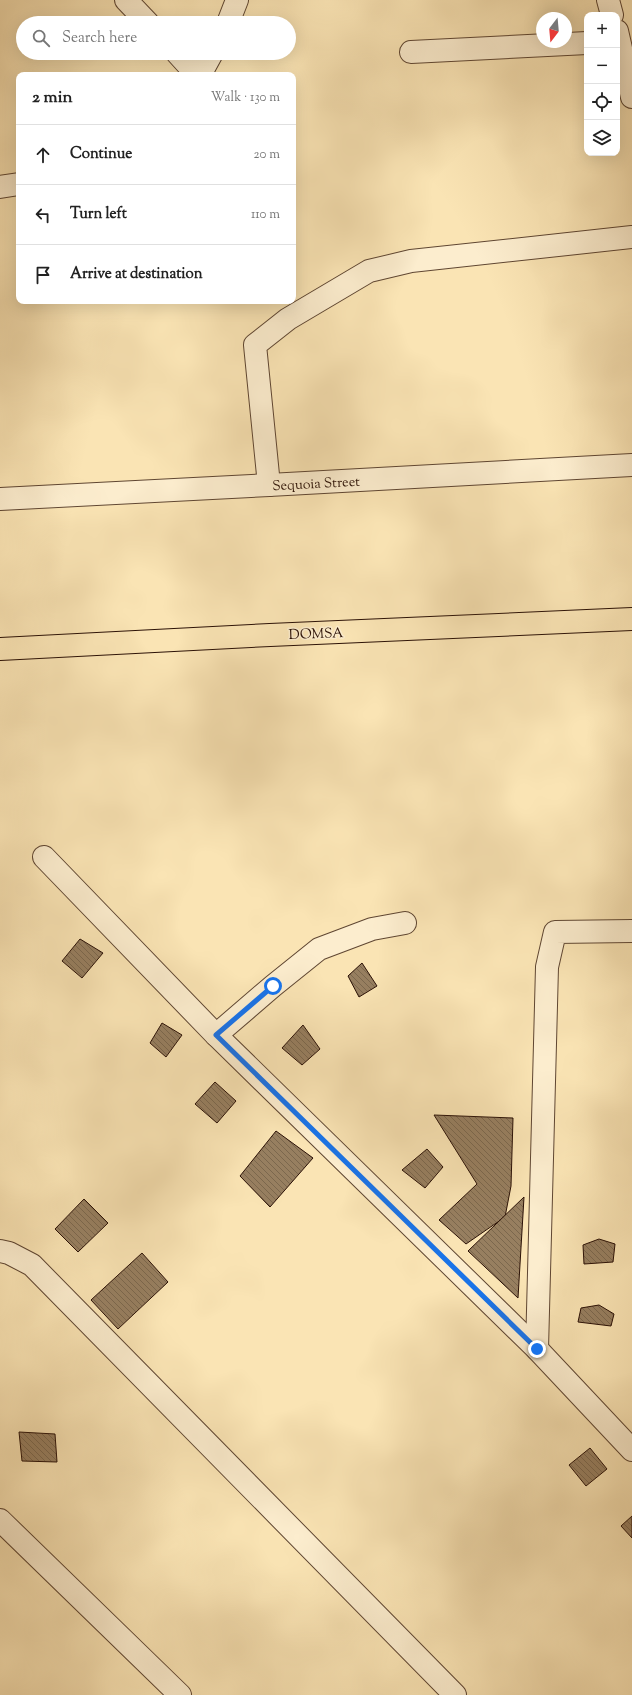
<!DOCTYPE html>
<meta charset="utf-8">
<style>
:root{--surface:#fff;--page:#f2f2f2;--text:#222;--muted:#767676;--line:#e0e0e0}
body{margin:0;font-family:"Sorts Mill Goudy",serif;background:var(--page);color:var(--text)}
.controls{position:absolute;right:12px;top:12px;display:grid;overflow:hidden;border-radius:8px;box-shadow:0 4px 16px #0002}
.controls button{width:36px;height:36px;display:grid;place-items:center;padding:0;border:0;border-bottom:1px solid var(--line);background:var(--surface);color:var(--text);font:20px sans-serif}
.compass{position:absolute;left:536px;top:12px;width:36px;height:36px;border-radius:50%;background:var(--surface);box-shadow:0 4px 16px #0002;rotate:196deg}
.stop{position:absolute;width:12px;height:12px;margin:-9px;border:3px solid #1a73e8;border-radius:50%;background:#fff}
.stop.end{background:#1a73e8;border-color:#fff;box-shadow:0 1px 4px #0008}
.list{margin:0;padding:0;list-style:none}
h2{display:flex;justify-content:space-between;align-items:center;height:52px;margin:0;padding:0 16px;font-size:17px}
h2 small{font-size:13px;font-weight:400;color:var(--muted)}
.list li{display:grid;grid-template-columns:26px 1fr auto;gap:12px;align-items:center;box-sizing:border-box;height:60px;padding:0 16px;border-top:1px solid var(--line)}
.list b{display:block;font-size:15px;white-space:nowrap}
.list em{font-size:13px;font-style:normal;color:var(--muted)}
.icon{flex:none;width:22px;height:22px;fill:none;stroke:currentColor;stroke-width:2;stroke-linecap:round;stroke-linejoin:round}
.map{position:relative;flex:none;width:632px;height:1695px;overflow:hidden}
.search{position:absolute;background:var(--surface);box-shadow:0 4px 16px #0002;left:16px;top:16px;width:280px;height:44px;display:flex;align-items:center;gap:10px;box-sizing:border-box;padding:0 14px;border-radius:22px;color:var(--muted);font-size:15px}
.panel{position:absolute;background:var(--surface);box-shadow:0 4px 16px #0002;left:16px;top:72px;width:280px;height:232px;border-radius:8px}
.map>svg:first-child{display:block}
.building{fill:url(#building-back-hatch);stroke:#2b1106}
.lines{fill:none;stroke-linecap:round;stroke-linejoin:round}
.minor-casing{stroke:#5f4632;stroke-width:24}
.major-casing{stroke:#2b1106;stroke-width:24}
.minor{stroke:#fcedce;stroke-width:22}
.major{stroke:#fae4b4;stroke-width:22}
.route{stroke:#1a73e8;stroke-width:5}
.labels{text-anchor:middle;stroke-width:3;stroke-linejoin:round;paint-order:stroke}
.street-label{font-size:14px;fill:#2b1106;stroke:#fcedce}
</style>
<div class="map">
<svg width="632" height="1695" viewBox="0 0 632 1695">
<defs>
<pattern id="building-back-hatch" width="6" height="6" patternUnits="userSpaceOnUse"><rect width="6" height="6" fill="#977f60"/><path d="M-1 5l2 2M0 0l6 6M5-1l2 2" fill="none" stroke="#7b674d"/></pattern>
</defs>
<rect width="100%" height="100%" fill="#fae4b4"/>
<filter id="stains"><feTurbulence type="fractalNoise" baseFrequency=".005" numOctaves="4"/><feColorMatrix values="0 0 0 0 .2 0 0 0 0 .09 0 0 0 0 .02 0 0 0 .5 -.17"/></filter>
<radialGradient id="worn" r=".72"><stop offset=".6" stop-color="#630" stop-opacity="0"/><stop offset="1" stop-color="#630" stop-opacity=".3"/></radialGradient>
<!-- building -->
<g class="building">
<polygon points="80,939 103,953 82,978 62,961"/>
<polygon points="362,963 377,986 359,997 348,976"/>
<polygon points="162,1023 182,1035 166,1057 150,1043"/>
<polygon points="303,1025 320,1049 302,1065 282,1048"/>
<polygon points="215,1082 236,1101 217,1123 195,1104"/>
<polygon points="434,1115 513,1118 511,1186 505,1217 466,1244 439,1220 477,1184"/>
<polygon points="276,1131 313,1158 270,1207 240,1176"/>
<polygon points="427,1149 443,1167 425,1188 402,1170"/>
<polygon points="524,1197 518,1298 468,1251"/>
<polygon points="84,1199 108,1223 78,1252 55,1229"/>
<polygon points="599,1239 615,1244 613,1262 584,1264 583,1245"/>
<polygon points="142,1253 168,1282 118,1329 91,1300"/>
<polygon points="599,1305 614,1314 611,1326 578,1322 581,1308"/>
<polygon points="19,1432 55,1434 57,1462 22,1461"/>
<polygon points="590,1448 607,1469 586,1486 569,1465"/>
<polygon points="632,1516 632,1538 621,1526"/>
</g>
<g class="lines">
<defs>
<g id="minor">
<polyline points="126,0 148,23"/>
<polyline points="608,0 612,15"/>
<polyline points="228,23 237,0"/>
<polyline points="617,31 632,97"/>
<polyline points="411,52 587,43"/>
<polyline points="177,53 197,75"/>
<polyline points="200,75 212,53"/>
<polyline points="0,187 19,184"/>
<polyline points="269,485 255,345 288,319 369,271 411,261 632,237"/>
<polyline points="0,499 269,485 632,465"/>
<polyline points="44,857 216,1035 537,1349 632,1450"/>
<polyline points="216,1035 273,986 319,949 372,929 405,923"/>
<polyline points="0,1251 9,1253 32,1265 455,1695"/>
<polyline points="537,1349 547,967 555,932 632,931"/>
<polyline points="0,1520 180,1695"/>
</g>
<polyline id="major" points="0,649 270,635 632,619"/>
</defs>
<!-- minor casing -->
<use href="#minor" class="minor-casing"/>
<!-- major casing -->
<use href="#major" class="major-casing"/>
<!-- minor -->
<use href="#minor" class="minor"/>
<!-- major -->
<use href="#major" class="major"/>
</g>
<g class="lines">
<!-- route -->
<polyline class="route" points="273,986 216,1035 537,1349"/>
</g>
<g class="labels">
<!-- street labels -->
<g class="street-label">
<text transform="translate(316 483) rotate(-3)" y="5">Sequoia Street</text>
<text transform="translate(316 633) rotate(-2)" y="5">DOMSA</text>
</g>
</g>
<rect width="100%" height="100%" filter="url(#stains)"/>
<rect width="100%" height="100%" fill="url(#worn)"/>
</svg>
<div class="controls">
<button>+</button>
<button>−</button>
<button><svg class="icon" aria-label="locate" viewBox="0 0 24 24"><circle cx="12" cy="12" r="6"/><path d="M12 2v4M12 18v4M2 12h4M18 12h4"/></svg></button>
<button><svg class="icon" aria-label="layers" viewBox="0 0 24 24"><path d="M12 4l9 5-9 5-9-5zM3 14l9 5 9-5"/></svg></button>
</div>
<svg class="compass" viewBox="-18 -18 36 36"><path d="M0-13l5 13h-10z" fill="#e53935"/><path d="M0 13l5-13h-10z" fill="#767676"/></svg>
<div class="stop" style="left:273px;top:986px"></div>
<div class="stop end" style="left:537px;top:1349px"></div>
<div class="search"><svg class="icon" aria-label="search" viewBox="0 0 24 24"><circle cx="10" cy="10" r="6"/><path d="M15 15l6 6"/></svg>Search here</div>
<section class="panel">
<h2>2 min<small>Walk · 130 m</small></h2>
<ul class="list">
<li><svg class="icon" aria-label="ahead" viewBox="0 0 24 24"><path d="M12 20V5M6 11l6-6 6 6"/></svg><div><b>Continue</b></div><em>20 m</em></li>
<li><svg class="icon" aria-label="left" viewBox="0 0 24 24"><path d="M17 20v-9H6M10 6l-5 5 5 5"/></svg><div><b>Turn left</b></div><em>110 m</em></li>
<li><svg class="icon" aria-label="arrive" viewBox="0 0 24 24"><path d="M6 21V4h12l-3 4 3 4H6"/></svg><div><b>Arrive at destination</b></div></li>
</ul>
</section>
</div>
